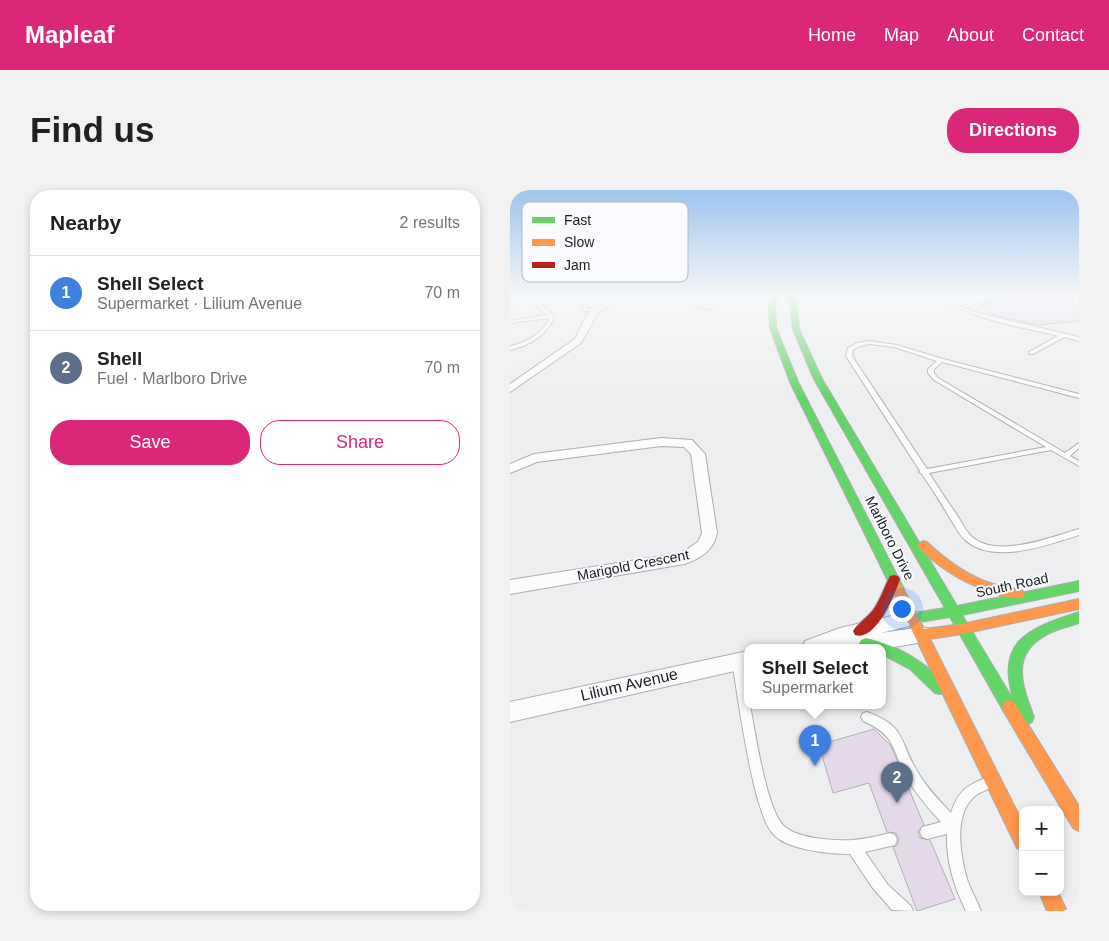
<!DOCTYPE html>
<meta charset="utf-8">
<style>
:root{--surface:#fff;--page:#f2f2f2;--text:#202124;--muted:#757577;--line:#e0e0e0;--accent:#db2777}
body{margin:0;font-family:Arial,sans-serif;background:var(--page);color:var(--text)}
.controls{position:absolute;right:15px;bottom:15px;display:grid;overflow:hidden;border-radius:10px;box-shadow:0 2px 8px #0003}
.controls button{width:45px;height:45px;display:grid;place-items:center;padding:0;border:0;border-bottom:1px solid var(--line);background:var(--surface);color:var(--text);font:25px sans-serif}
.you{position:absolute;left:391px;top:418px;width:18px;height:18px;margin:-12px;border:4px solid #fff;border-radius:50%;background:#1a73e8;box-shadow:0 0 0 8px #1a73e833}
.badge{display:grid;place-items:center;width:32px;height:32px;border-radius:50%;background:var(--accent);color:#fff;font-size:16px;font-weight:700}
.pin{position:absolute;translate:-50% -41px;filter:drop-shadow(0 1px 2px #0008)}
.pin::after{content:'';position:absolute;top:26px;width:18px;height:15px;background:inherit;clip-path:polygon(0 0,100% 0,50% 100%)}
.popup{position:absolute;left:234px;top:454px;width:142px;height:65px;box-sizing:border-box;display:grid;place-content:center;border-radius:10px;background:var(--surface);filter:drop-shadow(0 1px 4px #0005);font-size:16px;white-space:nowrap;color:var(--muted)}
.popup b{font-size:19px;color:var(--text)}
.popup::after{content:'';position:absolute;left:50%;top:100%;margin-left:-10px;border:10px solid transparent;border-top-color:var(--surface)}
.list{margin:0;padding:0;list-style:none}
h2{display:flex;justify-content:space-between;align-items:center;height:65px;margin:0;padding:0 20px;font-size:21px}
h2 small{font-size:16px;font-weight:400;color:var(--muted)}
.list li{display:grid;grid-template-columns:32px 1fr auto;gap:15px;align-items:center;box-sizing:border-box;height:75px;padding:0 20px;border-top:1px solid var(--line)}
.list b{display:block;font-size:19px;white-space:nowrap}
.list p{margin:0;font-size:16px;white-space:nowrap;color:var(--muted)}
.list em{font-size:16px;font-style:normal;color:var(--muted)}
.actions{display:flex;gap:10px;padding:15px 20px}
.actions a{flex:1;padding:11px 0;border:1px solid var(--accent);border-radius:20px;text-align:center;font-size:18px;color:var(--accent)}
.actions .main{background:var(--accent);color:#fff}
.map{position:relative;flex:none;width:569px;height:721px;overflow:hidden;border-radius:20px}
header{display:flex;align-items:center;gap:30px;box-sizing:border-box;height:70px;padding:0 25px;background:var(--accent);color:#fff}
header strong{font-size:24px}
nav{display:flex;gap:28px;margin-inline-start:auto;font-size:18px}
.intro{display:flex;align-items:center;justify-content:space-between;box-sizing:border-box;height:120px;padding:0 30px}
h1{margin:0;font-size:35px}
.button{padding:12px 22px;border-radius:20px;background:var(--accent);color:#fff;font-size:18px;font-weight:700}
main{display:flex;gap:30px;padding:0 30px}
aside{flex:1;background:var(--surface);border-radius:20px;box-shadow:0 2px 8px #0003}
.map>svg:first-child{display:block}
.building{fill:#e4d9e9;stroke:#b0b0b2}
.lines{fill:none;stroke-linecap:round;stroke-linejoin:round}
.lane-casing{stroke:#acadaf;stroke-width:2}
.street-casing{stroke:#acadaf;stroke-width:2}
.fast-casing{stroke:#acadaf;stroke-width:2}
.slow-casing{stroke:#acadaf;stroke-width:2}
.jam-casing{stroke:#acadaf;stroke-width:2}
.lane{fill:#fcfcfd;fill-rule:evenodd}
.street{fill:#fcfcfd;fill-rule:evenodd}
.fast{fill:#63d668;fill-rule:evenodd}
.slow{fill:#ff974d;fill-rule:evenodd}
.jam{fill:#b3261e;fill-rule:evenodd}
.labels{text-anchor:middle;stroke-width:4;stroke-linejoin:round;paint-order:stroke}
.street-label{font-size:14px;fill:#1d1e1f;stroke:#f9fbfe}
.near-street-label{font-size:16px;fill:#1d1e1f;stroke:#f9fbfe}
.key{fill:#f9fbfe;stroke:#b7b9bb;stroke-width:1}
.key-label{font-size:14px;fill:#1d1e1f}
</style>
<header>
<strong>Mapleaf</strong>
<nav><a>Home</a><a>Map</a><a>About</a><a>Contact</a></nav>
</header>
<div class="intro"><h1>Find us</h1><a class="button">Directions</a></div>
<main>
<aside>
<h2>Nearby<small>2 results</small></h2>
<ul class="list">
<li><span class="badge" style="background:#3f7fe0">1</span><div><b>Shell Select</b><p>Supermarket · Lilium Avenue</p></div><em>70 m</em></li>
<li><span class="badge" style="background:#5c6f8a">2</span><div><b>Shell</b><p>Fuel · Marlboro Drive</p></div><em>70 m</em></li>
</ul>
<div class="actions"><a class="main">Save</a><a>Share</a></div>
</aside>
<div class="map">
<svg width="569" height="721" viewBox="0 0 569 721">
<rect width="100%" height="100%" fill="#eceef0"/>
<!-- building -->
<g class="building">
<polygon points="522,107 563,107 569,110 569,131 527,135 484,125 467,112"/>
<polygon points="364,539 381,556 414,635 408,641 410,648 420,650 445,709 407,721 383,657 387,656 389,649 386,643 377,642 359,593 323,603 309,555"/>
</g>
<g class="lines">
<defs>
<g id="lane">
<path d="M19,107H23L43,125V130C34,147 18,156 0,160V156C16,153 31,144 39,130V128L0,133V131L37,125L21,110L0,114V112Z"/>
<polygon points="74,107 78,107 77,118 87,121 87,123 73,120"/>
<path d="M432,107H437L451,116L468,123L569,147V151L554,147L523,164H519V162L548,146C514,137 459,130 432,107Z"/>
<path d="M359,151L387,155L433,169L569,204V208L432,172L424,179V183L428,188L555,263L569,253V258L560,266L569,271V276L541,260L419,283C428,297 437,311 447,325C451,331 454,338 459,344C483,371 541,347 569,339V345C538,355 482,376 454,349C449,344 445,336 441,330C432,314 422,299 412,284L409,282L410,281L336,166L338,158L347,153ZM359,154L384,157L427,171L418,179V183L424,190L536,257L417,279L342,166L343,160L350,156Z"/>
<path d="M227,466L231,468L232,471L238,499V515H240C245,541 256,617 273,635C286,649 325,651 343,650C355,649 368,646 380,643L385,645L387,650L385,655L355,662L378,695L401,716L403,721L382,720L362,697L340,664C320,664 278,660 264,645C254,634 250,616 246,603C235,560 229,515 222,471L223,468Z"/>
<path d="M357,522C397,537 388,549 407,581C416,597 429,610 441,623C448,601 457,595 478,587L482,589L484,593L482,597C477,600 470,602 465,606C442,625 451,669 458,692C462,702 467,711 471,721H456C444,697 436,671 437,644L417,649L412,647L410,642L412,637L431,632C419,619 407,605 398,590C382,562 387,545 353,531L351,527L353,523Z"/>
</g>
<g id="street">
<polygon points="104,107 114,107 87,124 71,153 0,202 0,194 65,149 77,124"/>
<polygon points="184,107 193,107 194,112 206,116 202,119 186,116 187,110"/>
<path d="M151,248L182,250L195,264L207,343C204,360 190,369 174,374L0,404V390L171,363L188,352L192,343L181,264L174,257L151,256L27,272L0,283V274L24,264Z"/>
<polygon points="403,421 410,423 412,428 410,433 371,443 412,437 419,439 421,445 419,451 372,459 372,457 292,457 295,451 330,438"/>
<polygon points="238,461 238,478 0,532 0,512"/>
</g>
<g id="fast">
<polygon points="262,107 268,107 265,119 266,138 288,192 394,399 392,402 384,402 382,399 280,192 260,138 259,119"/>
<path d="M280,107H286L289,139L312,189L447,416L569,391V401L452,425L504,511C484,450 520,438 569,422V433C558,437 546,439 536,445C500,464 512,496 524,527L522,532L517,534L512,532L506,518L504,522L499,524L494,522L440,427L403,433L398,432L397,428L398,424L435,418L304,189L283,139Z"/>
<path d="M356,448C389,456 411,470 435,493L437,498L435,503L430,504L425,503L400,479L372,464V457H351L349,454L351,450Z"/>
</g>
<g id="slow">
<path d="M413,351L417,352C436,370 457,386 483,394C493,397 503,398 513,401L515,404L513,407C506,410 497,407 490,405C458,396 433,381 409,358L407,355Z"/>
<polygon points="388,394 392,396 414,439 452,434 569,409 569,419 452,444 420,449 513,633 513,661 507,658 382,399 384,396"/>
<polygon points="499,510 504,512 569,616 569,641 563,638 494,522 492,517 494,512"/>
<polygon points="529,702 548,702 557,721 537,721"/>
</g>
<path id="jam" d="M384,385L388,386L390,389C385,404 366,452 345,445L343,441C348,433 358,427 363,420C371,409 374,397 380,386Z"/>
</defs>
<!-- lane casing -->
<use href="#lane" class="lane-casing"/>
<!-- street casing -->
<use href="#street" class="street-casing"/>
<!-- fast casing -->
<use href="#fast" class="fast-casing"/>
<!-- slow casing -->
<use href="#slow" class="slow-casing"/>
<!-- jam casing -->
<use href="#jam" class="jam-casing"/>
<!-- lane -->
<use href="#lane" class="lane"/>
<!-- street -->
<use href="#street" class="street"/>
<!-- fast -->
<use href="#fast" class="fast"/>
<!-- slow -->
<use href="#slow" class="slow"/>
<!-- jam -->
<use href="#jam" class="jam"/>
</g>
<!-- sky -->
<linearGradient id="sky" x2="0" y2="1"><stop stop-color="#9dc5ed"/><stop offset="0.51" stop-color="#f6f7f8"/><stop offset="1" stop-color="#f6f7f8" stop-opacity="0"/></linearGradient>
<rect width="569" height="208" fill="url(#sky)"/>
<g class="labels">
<!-- street labels -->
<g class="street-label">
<text transform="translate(380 348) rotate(63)" y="5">Marlboro Drive</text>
<text transform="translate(123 375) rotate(-11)" y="5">Marigold Crescent</text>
<text transform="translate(502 395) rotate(-12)" y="5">South Road</text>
</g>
<!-- near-street labels -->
<g class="near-street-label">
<text transform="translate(119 494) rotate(-13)" y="6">Lilium Avenue</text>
</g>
</g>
<!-- legend -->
<rect x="12" y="12" width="166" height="80" rx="8" class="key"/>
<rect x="22" y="27" width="23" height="6" fill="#63d668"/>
<rect x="22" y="49" width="23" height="7" fill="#ff974d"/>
<rect x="22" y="72" width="23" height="6" fill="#b3261e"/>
<g class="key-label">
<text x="54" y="35">Fast</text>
<text x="54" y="57">Slow</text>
<text x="54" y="80">Jam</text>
</g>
</svg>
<div class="controls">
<button>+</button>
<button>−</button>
</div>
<div class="you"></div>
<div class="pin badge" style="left:305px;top:576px;background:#3f7fe0">1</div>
<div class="popup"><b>Shell Select</b>Supermarket</div>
<div class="pin badge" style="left:387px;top:613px;background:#5c6f8a">2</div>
</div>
</main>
